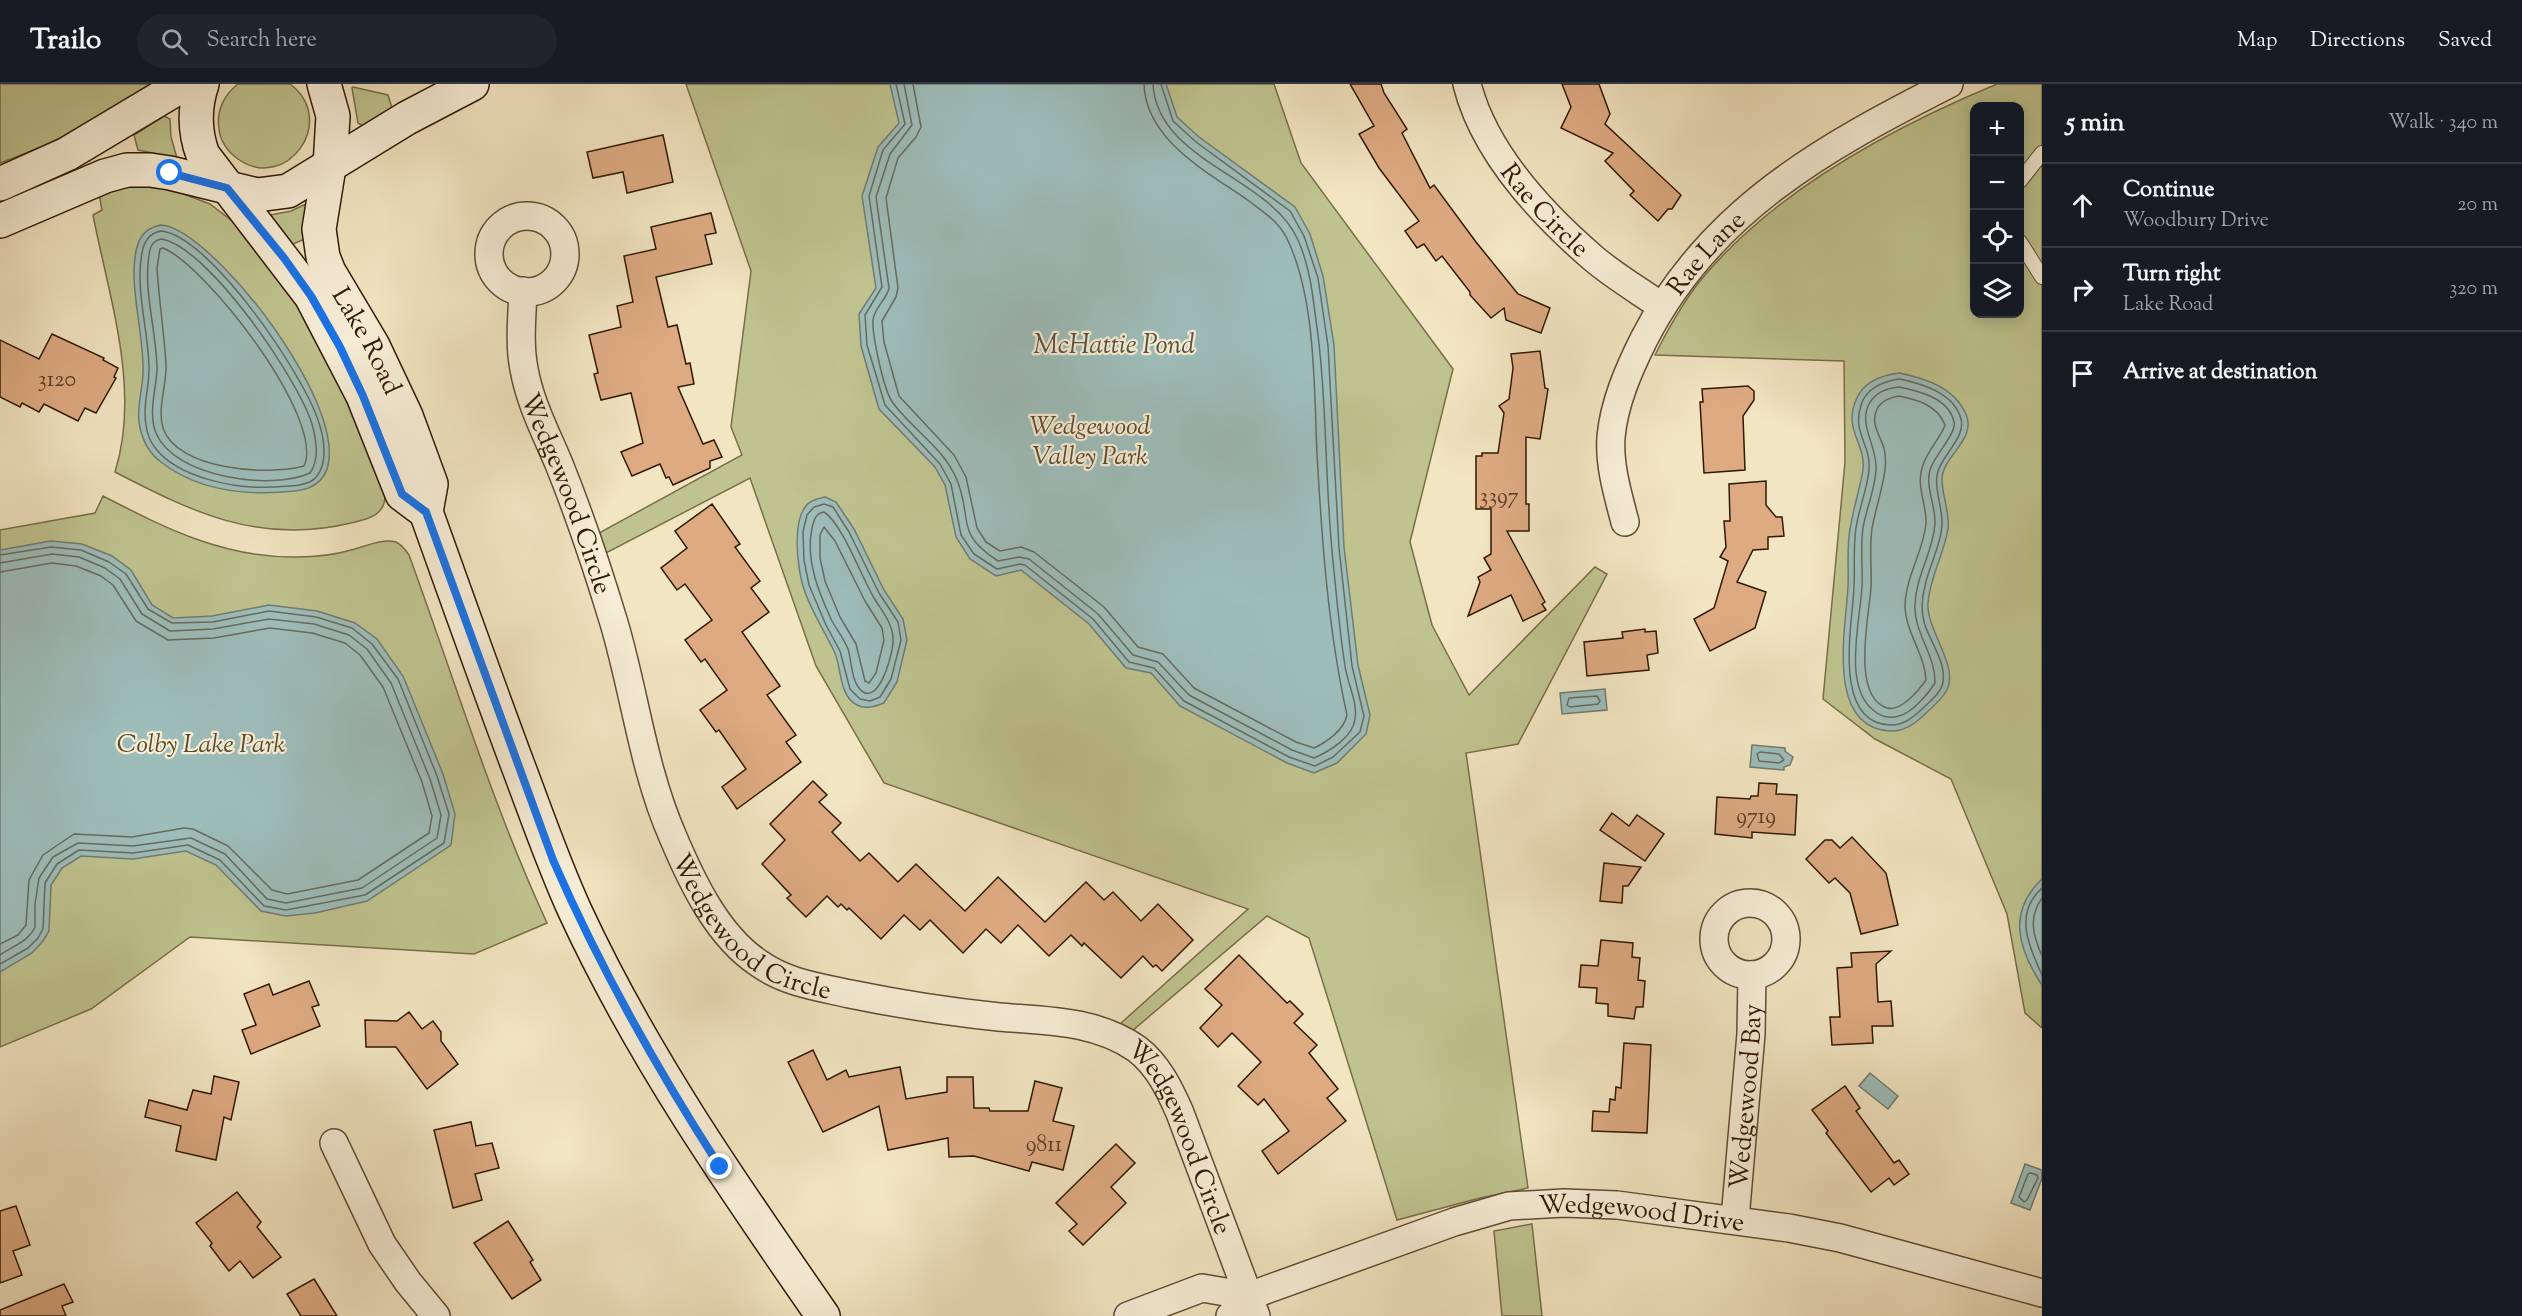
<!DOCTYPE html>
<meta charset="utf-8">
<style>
:root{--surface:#171b24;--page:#20242c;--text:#f1f3f6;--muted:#9ea1a6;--line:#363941}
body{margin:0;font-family:"Sorts Mill Goudy",serif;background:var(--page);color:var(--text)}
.controls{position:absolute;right:18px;top:18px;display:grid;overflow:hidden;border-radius:12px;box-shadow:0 3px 15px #0003}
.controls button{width:54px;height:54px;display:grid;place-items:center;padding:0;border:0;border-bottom:2px solid var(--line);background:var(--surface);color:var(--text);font:30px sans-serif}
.stop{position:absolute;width:18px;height:18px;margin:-14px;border:4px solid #1a73e8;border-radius:50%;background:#fff}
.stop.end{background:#1a73e8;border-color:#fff;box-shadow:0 2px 6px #0008}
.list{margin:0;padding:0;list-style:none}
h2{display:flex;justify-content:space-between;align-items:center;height:78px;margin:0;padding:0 24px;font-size:26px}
h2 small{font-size:20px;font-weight:400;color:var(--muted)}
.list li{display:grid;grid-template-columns:39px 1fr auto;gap:18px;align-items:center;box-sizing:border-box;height:84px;padding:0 24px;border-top:2px solid var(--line)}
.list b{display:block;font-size:22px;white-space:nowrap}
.list p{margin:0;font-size:20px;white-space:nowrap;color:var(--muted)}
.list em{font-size:20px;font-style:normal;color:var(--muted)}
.icon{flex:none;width:33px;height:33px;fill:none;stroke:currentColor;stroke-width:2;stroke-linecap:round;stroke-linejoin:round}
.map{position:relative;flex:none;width:2042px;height:1232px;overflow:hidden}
header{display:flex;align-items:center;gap:36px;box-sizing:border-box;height:84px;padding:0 30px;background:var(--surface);border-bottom:2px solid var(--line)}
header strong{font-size:28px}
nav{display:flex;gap:33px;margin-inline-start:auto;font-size:21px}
.search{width:420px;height:54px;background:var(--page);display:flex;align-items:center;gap:15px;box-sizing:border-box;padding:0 21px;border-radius:33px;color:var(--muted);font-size:22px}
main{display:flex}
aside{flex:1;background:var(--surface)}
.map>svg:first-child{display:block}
.green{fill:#bfc38f;stroke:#786e49;stroke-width:1.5;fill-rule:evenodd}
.water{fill:#9dbdba;stroke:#727b71;stroke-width:1.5}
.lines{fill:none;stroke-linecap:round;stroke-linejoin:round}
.shore{stroke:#676b5e;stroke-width:1.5}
.building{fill:#ddaa82;stroke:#311903;stroke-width:1.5}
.lane-casing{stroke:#614c33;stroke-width:16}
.street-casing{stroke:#614c33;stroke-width:30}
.secondary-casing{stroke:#311903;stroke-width:36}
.lane{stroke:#f7eed7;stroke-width:14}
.street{stroke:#f7eed7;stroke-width:27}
.secondary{stroke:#f7eed7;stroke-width:33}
.route{stroke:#1a73e8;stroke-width:8}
.labels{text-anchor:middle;stroke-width:4.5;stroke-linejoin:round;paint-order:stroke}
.number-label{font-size:22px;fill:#5c3d23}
.street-label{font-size:26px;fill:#311903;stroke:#f7eed7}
.park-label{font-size:26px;font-style:italic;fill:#5c4c2d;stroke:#f7eed7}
.water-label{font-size:27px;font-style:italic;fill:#575243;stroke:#f7eed7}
</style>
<header>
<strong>Trailo</strong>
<div class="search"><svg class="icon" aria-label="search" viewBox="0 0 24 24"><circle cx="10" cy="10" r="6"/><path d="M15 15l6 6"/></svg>Search here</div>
<nav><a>Map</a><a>Directions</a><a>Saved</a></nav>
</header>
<main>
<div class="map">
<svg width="2042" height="1232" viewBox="0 0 2042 1232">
<rect width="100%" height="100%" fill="#f2e5c2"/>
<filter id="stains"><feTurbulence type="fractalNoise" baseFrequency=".00333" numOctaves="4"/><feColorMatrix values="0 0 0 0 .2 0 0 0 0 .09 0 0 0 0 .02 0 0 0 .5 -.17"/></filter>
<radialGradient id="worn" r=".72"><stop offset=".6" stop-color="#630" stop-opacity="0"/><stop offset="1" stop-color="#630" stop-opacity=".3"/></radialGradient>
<!-- green -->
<g class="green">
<polygon points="0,0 152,0 52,59 0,79"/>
<path d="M238,0H290C339,37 286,109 238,75C228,68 220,57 219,45C216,27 224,11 238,0Z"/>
<polygon points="686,0 1274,0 1301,79 1453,285 1410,458 1432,541 1469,611 1595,483 1607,490 1518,660 1466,669 1528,1104 1480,1114 1397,1136 1309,854 1267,832 1132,947 1120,940 1248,825 884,699 816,582 750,394 606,469 599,449 742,371 731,343 751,187"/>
<path d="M1997,0H2042V944L2025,929L2007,830L1951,695L1875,655L1823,615L1845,378L1844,277L1655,271C1668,245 1682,220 1700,197C1774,107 1891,44 1997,0ZM1974,22H2020V230H1974Z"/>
<polygon points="353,3 388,11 392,24 363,42 358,39 352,4"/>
<polygon points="164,32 170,35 171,53 177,74 138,66 134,51"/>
<path d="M141,99L173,106L210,120L240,143L281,186L348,315L385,410C386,431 369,435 351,439C260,461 194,429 115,388C141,305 109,214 93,131L102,126L99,110Z"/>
<polygon points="308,119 305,155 288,162 270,131 291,127"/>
<path d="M103,412C167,445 224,474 297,473C315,473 334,471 351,466C365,463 382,454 396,458C402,461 405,465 409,471C454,594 492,720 547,839L474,870L190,853L91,925L0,963V446L95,429Z"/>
<polygon points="1532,1140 1542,1232 1502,1232 1494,1147"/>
</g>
<!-- water -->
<g class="water">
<polygon points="890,0 1166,0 1177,33 1199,53 1295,123 1310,150 1323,192 1334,261 1344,463 1358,581 1370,631 1366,650 1337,679 1314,689 1287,679 1180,622 1151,589 1126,584 1089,540 1021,486 996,492 970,475 956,453 945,401 935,383 879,325 861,262 859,230 876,204 862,112 878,63 899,39"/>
<path d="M161,141C221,145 405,395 295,407C248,412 199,408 161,378C150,370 143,357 140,344C136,326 142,308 143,290C145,252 126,194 138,160C142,148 150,143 161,141Z"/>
<path d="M1900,289C1926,295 1954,303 1966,330C1977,356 1943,371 1942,395C1942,412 1950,428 1948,445C1944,470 1930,493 1928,519C1926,546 1959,581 1947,606C1942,615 1933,623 1925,630C1916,639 1904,648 1890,647C1825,644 1846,543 1848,503C1849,482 1846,461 1851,440C1854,422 1860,404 1863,386C1866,359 1843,346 1856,316C1863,298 1882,291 1900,289Z"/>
<path d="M825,413L836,418L854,445L884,506L903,535L907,556L897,598L884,619C876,622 865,626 857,621C838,611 842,583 834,567C824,546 811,527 804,505C797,485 790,428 812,417C815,415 821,414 825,413Z"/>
<polygon points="51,457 82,460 112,472 131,486 152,521 173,534 212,532 269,521 317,527 355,539 377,555 403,592 443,690 455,730 451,761 367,817 315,829 286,832 261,827 216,781 186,767 133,775 81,772 62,784 51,801 49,847 43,857 32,869 0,888 0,466"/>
<polygon points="1605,605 1607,626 1562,630 1560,609"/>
<polygon points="1752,661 1785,664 1785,667 1793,673 1790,681 1784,683 1784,686 1750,683"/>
<path d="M2042,795V901C2018,865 2007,828 2042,795Z"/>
<polygon points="1870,989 1898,1012 1888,1025 1859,1002"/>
<polygon points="2025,1080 2042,1086 2042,1094 2030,1126 2011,1119"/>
</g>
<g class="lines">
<!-- shore -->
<g class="shore">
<polyline points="896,0 905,40 883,66 869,112 882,203 865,231 867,261 885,321 940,380 951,400 961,451 974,470 997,485 1020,480 1025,481 1093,535 1129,578 1154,584 1184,617 1289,673 1315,682 1333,673 1360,648 1364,632 1352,582 1339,464 1328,262 1318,194 1304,152 1290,127 1196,58 1173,37 1161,0"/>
<path d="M904,0L912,41L890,70L876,113L889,204C887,215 874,224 873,236C872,251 884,308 893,319C913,346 944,364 957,396C973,435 954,449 998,477L1019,473L1029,475L1098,530L1133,571L1158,578L1189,611L1292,666L1314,674C1330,667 1353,653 1355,635C1358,619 1347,598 1345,582C1340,550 1337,518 1334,487C1324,401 1328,314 1315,229C1312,204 1308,177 1297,154C1268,92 1157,77 1153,0"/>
<path d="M913,0L921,43L916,53L898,74L886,114L898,204L896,213L882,237L884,258L899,312L954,371L966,393L977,444L986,458L1000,467L1021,463L1034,468L1104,523L1138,563L1163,570L1194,604L1296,658L1314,664C1327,658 1344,646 1347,631C1328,545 1322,458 1317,370C1314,305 1316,219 1289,159C1281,139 1266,130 1249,117C1208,88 1146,57 1144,0"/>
<path d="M161,147C210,151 306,294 319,339C324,354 328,378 317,392C309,404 283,402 270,403C236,405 179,394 156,365C151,359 147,349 146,341C142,321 150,302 149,282C148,246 135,203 142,169C144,157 149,149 161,147Z"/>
<path d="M162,155C209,164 298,295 312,340C316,355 320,375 310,389C271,407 174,393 156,349C148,329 156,306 157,286C157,249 143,207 149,171C150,162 153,156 162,155Z"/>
<path d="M163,164C207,182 326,336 304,382C268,392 177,386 163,344C157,324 167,301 166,280C164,248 159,216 157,184L160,165Z"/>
<path d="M1900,295C1923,300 1954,309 1961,335C1966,352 1943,371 1938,387C1933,403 1943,424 1942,441C1941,462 1929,481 1925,502C1922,513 1921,526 1924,538C1929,557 1949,581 1942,602C1939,611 1928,619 1921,626C1912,634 1902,642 1890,641C1831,639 1853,537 1854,503C1855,483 1853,463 1856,444C1859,424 1867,406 1869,386C1871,359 1852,350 1861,321C1866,304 1884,297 1900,295Z"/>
<path d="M1899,303C1919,307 1949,314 1954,338C1957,349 1934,372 1930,386C1925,403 1936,422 1935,440C1933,468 1916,492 1915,520C1913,548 1936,571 1935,599C1928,610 1912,629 1899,632C1889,635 1881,633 1873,626C1843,602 1860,537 1862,503C1863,484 1860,464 1863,444C1866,425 1875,406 1876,386C1878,363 1858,342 1869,320C1875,309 1887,304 1899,303Z"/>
<path d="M1899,312C1918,316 1937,321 1945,341C1942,352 1927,367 1923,381C1915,401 1927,420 1926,440C1923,468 1906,492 1905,521C1905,548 1925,570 1926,596C1919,606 1901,628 1887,624C1851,613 1869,531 1871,504C1872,485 1869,465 1872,445C1875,427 1881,410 1884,392C1886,383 1886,373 1884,364C1880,351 1870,340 1877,325C1881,317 1891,313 1899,312Z"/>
<polygon points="824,420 833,423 849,448 879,509 898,538 901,556 891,595 880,613 870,617 860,615 850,605 840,567 826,541 809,501 804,476 803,448 807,431 814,423"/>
<path d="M824,428C842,439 862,494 874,514C882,527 893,540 893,555C894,567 880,619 863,608C851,600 852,577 848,565C844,555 837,546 832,537C819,509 805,476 812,444C814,436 815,430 824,428Z"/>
<polygon points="824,443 835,457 865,517 882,544 884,556 876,589 869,599 865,597 856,560 840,533 825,497 820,474 820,451"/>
<polyline points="0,471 51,463 81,466 109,478 126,490 148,525 172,539 213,538 269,527 316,533 352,544 372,560 398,595 437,692 449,730 444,759 365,811 286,826 264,822 220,776 188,761 133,769 79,766 57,780 45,799 43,845 38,854 28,864 0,880"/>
<path d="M0,479L52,470L79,473L105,484L120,495L142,530L170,547L213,545L269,535L314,540L349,551L367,565L391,599L430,695L441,731L437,754L362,804L286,819L267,815L225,770L191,754L133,762L78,759L53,773L39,794L35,820V843C28,858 13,862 0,871"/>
<polyline points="0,488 52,479 76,482 101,492 113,501 136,537 168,556 214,554 270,544 312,549 345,559 360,571 383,603 422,698 432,732 429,749 358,796 287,810 272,806 228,762 193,745 184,744 132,753 74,750 43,771 29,796 26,841 18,851 0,860"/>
<polygon points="1597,612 1600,617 1598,620 1570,623 1567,621 1569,614"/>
<polygon points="1760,668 1779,670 1784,676 1779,679 1759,677 1757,670"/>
<path d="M2042,804C2014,829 2028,861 2042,891"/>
<path d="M2042,814C2028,834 2033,851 2042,872"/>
<polygon points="2031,1089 2037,1091 2038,1094 2027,1116 2024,1118 2019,1113 2028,1090"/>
</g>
</g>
<!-- building -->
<g class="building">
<polygon points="1350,0 1381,0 1384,9 1407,45 1402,49 1430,104 1434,101 1476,158 1518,210 1550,224 1541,249 1506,236 1504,224 1491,234 1470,211 1470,208 1442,172 1436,177 1424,160 1417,164 1405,147 1419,137 1379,84 1359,50 1374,42"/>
<polygon points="1562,0 1599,0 1610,30 1605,40 1681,111 1672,125 1668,125 1658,137 1630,111 1634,107 1605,77 1613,69 1561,44 1571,23"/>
<polygon points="663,51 673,98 627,109 623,88 593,94 587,68"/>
<polygon points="711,129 716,149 705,151 712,180 656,193 668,243 677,241 686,280 690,279 694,300 678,303 703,360 714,356 722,373 710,377 710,384 673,401 669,393 666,394 660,380 632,392 621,368 643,359 631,309 601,316 594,290 598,289 589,251 621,243 617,222 633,218 624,172 656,165 651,143"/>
<polygon points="52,250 104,274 103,276 118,284 114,293 116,294 96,329 85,324 78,337 44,320 39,328 22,319 20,323 0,313 0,256 39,275"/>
<polygon points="1540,267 1545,304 1548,305 1540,355 1526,353 1526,420 1529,420 1529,447 1507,447 1545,518 1542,520 1546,526 1523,537 1511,511 1468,532 1480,498 1478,493 1491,486 1484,474 1491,470 1491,425 1476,425 1476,372 1482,372 1482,369 1498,369 1504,329 1499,322 1509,315 1513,284 1511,270"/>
<polygon points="1748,302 1754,307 1754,316 1743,332 1745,386 1704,389 1700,318 1703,318 1702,305"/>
<polygon points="1766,397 1766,421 1776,433 1782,433 1784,452 1768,453 1768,465 1753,466 1737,498 1766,508 1755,544 1710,567 1694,535 1714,524 1728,477 1720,473 1726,463 1724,437 1730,437 1729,400"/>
<polygon points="712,420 740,460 735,463 760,497 751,504 769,528 742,548 780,602 767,611 796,651 786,658 801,678 737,725 722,703 746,685 719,646 716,648 700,626 727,606 705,575 701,578 685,556 712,536 685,500 677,506 661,484 687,464 675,447"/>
<polygon points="1645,545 1645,548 1656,547 1658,569 1647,571 1649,586 1587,592 1584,558 1623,554 1622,548"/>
<polygon points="813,697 827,711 819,718 841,739 832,748 860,777 869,769 898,798 916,780 965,827 998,793 1045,838 1086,798 1104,816 1113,808 1141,837 1158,820 1193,856 1162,887 1156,881 1153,883 1143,872 1121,894 1084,859 1082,862 1071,851 1049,872 1018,841 1001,859 986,845 963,869 930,836 920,846 904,831 881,855 849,824 847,826 841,820 838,823 827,812 806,833 787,814 791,811 762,780 785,756 770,740"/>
<polygon points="1759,699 1777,700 1776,710 1797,711 1795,751 1752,748 1752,754 1715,750 1717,713 1750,715 1751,712 1758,712"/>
<polygon points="1612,729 1629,742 1637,731 1664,750 1645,777 1600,746"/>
<polygon points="1852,753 1886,789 1898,841 1861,850 1850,809 1835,794 1829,799 1806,775 1825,756 1832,756 1840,764"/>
<polygon points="1604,779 1641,783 1628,802 1623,802 1622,819 1600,817"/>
<polygon points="1601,856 1633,859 1632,873 1640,874 1638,896 1645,897 1643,923 1636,923 1634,935 1608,932 1608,920 1596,919 1597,904 1579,903 1581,881 1598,882"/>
<polygon points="1891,867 1876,880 1878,918 1891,917 1893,942 1872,942 1873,959 1832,961 1830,933 1840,933 1837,884 1852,883 1851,869"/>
<polygon points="1239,871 1287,919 1290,917 1303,930 1294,939 1317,961 1309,969 1338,1005 1327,1014 1346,1037 1278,1090 1262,1067 1289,1047 1264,1015 1258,1021 1238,1002 1261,978 1232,949 1218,963 1200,944 1222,921 1205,905"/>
<polygon points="309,897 319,921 312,923 320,942 251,970 242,946 256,941 244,910 269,900 273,911"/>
<polygon points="409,928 422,945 433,937 441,948 441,957 458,980 427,1005 396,963 366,963 365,936 397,937"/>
<polygon points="1624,959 1651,961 1647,1049 1592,1047 1593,1027 1609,1028 1610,1015 1615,1016 1616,1003 1621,1004"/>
<polygon points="813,966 827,996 846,986 849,993 900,983 906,1015 947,1008 947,993 973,993 974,1024 989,1024 990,1027 1028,1027 1035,997 1062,1004 1053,1037 1074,1042 1063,1086 1032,1078 1029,1087 974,1072 949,1073 948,1054 888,1066 879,1022 823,1048 788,978"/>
<polygon points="214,992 239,998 231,1036 224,1033 216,1076 176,1067 181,1042 145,1033 149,1016 187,1026 193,1006 211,1010"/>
<polygon points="1845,1002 1860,1024 1856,1027 1894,1079 1899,1076 1909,1090 1894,1101 1889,1094 1871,1108 1826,1049 1828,1047 1812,1026"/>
<polygon points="471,1038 476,1062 492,1059 499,1084 475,1090 482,1116 453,1124 434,1046"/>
<polygon points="1116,1060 1135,1079 1111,1103 1126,1119 1083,1161 1069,1147 1077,1140 1056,1119"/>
<polygon points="237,1108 261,1138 257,1143 281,1173 253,1194 240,1177 229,1187 210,1162 212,1159 196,1139"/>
<polygon points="16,1122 30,1161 13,1167 22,1191 0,1199 0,1127"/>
<polygon points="508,1137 533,1176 530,1178 541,1196 512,1215 474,1159"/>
<polygon points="314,1195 337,1232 301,1232 287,1210"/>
<polygon points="64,1200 73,1218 62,1222 66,1232 0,1232 0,1226"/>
</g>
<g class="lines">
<defs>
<g id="lane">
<polyline points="2020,97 2042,69"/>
<polyline points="2020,158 2042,193"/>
</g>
<g id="street">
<path id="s1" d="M1467,0C1484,68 1541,129 1593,174C1614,192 1638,206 1661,222"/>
<circle cx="527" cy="170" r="38"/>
<path id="s2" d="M523,207C522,233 519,260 524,285C530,319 546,349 559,380C580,432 598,486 614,539C635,610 643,685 673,753C692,798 718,853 760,880C787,899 819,903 850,910C899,920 949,928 999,933C1046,937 1096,936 1137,965C1158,981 1170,1006 1180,1029L1256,1232"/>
<path id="s3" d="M1625,438C1618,411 1609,382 1611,353C1614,319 1629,285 1644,255C1710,126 1825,63 1949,0"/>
<circle cx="1750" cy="855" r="36"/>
<polyline points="334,1059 382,1160 408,1198 436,1232"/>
<path id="s4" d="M1735,1135L1751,950L1752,891"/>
<polyline points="1128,1232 1202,1204 1249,1212"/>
<path id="s5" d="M1230,1232L1249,1212L1454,1138L1509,1122L1564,1119L1617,1121L1789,1144L1840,1154L2042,1209"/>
</g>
<g id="secondary">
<path d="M202,0C194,24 194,47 203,71L311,212L363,312L402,410L426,428"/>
<polyline points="324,0 333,32 330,82"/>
<path id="s6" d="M329,83L319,145L323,173L329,188L373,262L406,332L431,400L426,428C456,512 486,596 517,679C536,729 553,779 575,827C642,972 732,1101 823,1232"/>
<polyline points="0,100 67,70 184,0"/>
<polyline points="228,104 257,111 288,107 407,34 472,0"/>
<polyline points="0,137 105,92 127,86 150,86 170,89 227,103"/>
</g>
</defs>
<!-- lane casing -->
<use href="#lane" class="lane-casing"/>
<!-- street casing -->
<use href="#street" class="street-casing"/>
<!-- secondary casing -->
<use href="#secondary" class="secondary-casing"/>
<!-- lane -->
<use href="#lane" class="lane"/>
<!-- street -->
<use href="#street" class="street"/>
<!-- secondary -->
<use href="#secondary" class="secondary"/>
</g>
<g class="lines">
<!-- route -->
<path class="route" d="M170,89L227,104L284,174L311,212L340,263L363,312L402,410L426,428L553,776C600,884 657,985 720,1083"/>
</g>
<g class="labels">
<!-- number labels -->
<g class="number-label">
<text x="57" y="302">3120</text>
<text x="1499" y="419">3397</text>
<text x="1756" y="739">9719</text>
<text x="1044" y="1067">9811</text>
</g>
<!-- street labels -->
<g class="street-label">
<text dy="9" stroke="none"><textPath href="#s1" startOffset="150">Rae Circle</textPath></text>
<text dy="9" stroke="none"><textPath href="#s3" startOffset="297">Rae Lane</textPath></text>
<text dy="9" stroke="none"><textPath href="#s6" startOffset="186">Lake Road</textPath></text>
<text dy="9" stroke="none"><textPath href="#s2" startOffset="210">Wedgewood Circle</textPath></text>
<text dy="9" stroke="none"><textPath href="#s2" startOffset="696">Wedgewood Circle</textPath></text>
<text dy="9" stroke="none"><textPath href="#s4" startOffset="123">Wedgewood Bay</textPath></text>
<text dy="9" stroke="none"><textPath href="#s2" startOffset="1216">Wedgewood Circle</textPath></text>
<text dy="9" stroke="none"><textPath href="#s5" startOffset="436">Wedgewood Drive</textPath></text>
</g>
<!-- park labels -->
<g class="park-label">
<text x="1090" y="350">Wedgewood<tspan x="1090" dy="30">Valley Park</tspan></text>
<text x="201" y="668">Colby Lake Park</text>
</g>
<!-- water labels -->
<g class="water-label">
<text x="1114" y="269">McHattie Pond</text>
</g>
</g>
<rect width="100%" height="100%" filter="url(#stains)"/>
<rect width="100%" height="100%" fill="url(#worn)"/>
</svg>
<div class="controls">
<button>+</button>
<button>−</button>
<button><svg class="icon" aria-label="locate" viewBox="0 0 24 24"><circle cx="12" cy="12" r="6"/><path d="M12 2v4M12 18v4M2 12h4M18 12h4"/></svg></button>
<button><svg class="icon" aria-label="layers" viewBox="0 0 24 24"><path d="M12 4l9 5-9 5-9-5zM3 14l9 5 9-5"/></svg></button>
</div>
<div class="stop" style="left:170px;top:89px"></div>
<div class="stop end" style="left:720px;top:1083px"></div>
</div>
<aside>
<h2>5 min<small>Walk · 340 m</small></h2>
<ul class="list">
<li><svg class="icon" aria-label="ahead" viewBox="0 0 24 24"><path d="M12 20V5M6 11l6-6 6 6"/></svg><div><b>Continue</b><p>Woodbury Drive</p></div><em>20 m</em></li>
<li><svg class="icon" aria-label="right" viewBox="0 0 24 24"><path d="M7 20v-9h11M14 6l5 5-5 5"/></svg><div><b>Turn right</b><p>Lake Road</p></div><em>320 m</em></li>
<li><svg class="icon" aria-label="arrive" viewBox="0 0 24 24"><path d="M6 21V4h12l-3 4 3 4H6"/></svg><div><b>Arrive at destination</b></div></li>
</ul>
</aside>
</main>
